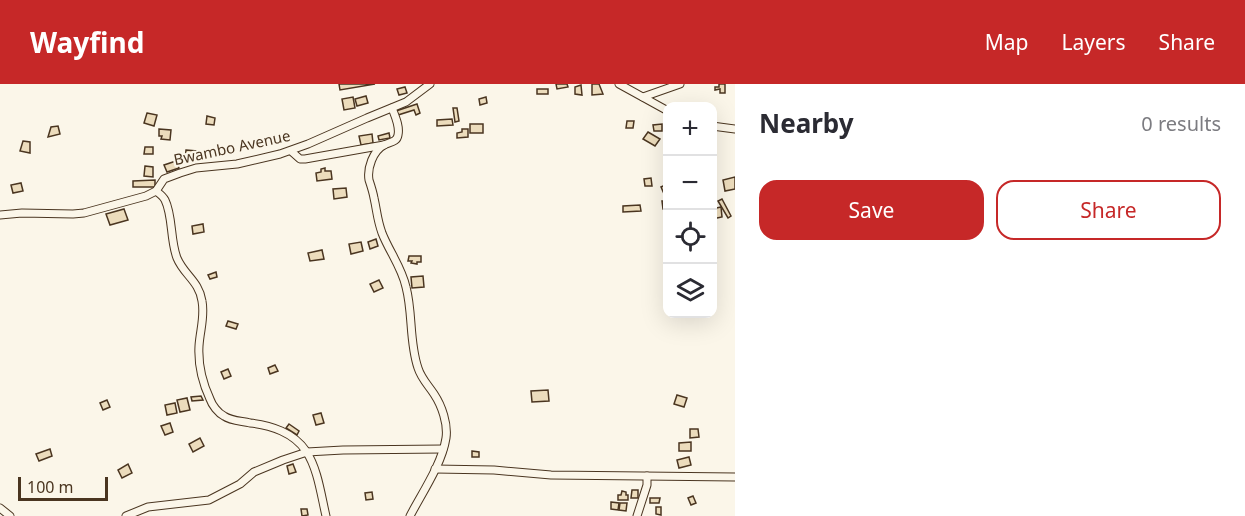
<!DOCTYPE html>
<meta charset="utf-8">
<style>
:root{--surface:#fff;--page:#f7f7f7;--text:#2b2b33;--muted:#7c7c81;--line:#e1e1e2;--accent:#c62828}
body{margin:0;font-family:"Noto Sans",sans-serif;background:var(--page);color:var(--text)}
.controls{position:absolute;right:18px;top:18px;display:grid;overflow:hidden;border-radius:12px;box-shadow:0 6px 24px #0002}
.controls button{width:54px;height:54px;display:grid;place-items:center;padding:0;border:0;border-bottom:2px solid var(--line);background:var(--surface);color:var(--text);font:30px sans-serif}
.scale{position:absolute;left:18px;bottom:15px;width:90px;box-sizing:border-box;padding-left:6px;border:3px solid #4a3520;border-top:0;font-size:16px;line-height:21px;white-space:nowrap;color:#4a3520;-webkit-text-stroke:4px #fbf6e9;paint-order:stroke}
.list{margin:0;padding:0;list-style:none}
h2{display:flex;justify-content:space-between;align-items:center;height:78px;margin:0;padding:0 24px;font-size:26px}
h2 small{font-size:20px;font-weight:400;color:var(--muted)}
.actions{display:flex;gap:12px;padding:18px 24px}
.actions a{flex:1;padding:14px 0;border:2px solid var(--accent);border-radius:18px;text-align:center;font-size:21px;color:var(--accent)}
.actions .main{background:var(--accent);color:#fff}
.icon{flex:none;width:33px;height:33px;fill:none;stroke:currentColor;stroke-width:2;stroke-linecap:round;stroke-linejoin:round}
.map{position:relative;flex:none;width:735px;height:432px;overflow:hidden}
header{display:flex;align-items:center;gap:36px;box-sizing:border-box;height:84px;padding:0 30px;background:var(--accent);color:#fff}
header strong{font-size:28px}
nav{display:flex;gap:33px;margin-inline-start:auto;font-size:21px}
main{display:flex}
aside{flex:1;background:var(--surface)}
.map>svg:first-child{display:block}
.building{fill:#ecdcbc;stroke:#4a3520;stroke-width:1.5}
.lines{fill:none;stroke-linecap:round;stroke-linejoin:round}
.minor-casing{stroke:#4a3520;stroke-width:9}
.minor{stroke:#fbf6e9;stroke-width:7}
.labels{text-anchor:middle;stroke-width:4.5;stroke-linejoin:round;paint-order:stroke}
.street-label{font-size:15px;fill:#4a3520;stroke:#fbf6e9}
</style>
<header>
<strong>Wayfind</strong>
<nav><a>Map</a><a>Layers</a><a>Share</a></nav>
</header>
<main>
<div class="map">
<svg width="735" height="432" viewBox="0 0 735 432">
<rect width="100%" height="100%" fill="#fbf6e9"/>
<!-- building -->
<g class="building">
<polygon points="339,0 375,0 340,6"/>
<polygon points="556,0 567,0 568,3 557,5"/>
<polygon points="592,0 599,0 603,10 592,11"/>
<polygon points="719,0 725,0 725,9 720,9 720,5 715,6 715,3 719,3"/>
<polygon points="581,1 582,11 575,10 575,3"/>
<polygon points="405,3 407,9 399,11 397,5"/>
<rect x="537" y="5" width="11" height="5"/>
<polygon points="366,12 368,19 357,22 355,15"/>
<polygon points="353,13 355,24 344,26 342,15"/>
<polygon points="486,13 487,19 480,21 479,15"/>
<polygon points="417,20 420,29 416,31 414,26 398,31 396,27"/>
<polygon points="453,24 457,24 459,37 455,38"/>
<polygon points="147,29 157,31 154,42 144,39"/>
<polygon points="207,32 215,34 214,41 206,40"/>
<polygon points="452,35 453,41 437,42 437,36"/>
<polygon points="627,37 634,37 633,44 626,44"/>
<rect x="470" y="40" width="13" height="9"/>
<polygon points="662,40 662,47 654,47 653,41"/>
<polygon points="58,42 60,50 48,53 51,43"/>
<polygon points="159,45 171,46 170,56 161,55 162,52 159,52"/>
<polygon points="462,45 468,45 468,53 457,54 457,49 462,48"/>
<polygon points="648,48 660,55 655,62 643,55"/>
<polygon points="389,49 390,54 379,56 378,52"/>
<polygon points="372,50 373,59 361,61 359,52"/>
<polygon points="23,57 30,58 30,69 20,67"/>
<polygon points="145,63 153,63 153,70 144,70"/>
<polygon points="186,66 197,67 196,77 185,76"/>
<polygon points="176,77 179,84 167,88 164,81"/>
<polygon points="145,82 153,83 153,93 144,92"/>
<polygon points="325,84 325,87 331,87 332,95 317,97 316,89 321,88 321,85"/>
<polygon points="735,93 735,105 725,107 723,96"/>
<polygon points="651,94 652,102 645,102 644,95"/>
<polygon points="155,96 155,103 133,103 133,97"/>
<polygon points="21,99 23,107 13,109 11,101"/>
<polygon points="668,100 668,111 665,112 661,103"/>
<polygon points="346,104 347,113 334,115 333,105"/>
<polygon points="722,115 731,132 728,134 718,117"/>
<polygon points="662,117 668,117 668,125 663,125"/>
<polygon points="640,121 641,127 623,128 623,122"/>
<polygon points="721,123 722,133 712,135 712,125"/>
<polygon points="124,125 128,136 110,141 106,130"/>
<polygon points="203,140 204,148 193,150 192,142"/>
<polygon points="376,155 378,162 370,165 368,158"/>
<polygon points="361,158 363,167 351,170 349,160"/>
<polygon points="322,166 324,175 310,177 308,169"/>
<polygon points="409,172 421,172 421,178 417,178 417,180 411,179 412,177 408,177"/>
<polygon points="216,188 217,193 210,195 208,191"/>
<polygon points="423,192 424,203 412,204 411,193"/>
<polygon points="379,196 383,204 374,208 370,200"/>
<polygon points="228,237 238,240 236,245 226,242"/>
<polygon points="275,281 278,287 270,290 268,284"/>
<polygon points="228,285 231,292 224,295 221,288"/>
<polygon points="548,306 549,317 532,318 531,307"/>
<polygon points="677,311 687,314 684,323 674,320"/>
<polygon points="201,312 203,316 192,317 191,313"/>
<polygon points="187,314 190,326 180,328 177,316"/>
<polygon points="107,316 110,323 103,326 100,319"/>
<polygon points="175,319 177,329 167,331 165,321"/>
<polygon points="321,329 324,339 316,341 313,331"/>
<polygon points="170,339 173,348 165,351 161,342"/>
<polygon points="289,340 299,347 297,351 286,344"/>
<polygon points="690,345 698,345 699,353 690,354"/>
<polygon points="200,354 204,362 193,368 189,360"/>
<polygon points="691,358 691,367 679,367 679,359"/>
<polygon points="50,365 52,372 39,377 36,370"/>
<polygon points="472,367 479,368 479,373 472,373"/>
<polygon points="689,373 691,381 679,384 677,376"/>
<polygon points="128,380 132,389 122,394 118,386"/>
<polygon points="293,380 296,388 289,390 287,382"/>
<polygon points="632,406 638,406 638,414 631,414"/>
<polygon points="622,407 626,408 626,411 628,411 628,416 618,416 618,411 621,411"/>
<polygon points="372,408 373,415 366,416 365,409"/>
<polygon points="693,412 696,419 691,421 688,414"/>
<polygon points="650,414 660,414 659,419 650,419"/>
<polygon points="611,418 619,419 618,426 611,425"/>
<polygon points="620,419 627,419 626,427 619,426"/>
<polygon points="656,423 661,423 661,431 656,430"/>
<polygon points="301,425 307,425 308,431 302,432"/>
</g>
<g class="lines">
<defs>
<g id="minor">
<polyline points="619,0 668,27"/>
<polyline points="643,13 680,0"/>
<path d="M392,24C395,32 400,42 398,51C397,58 390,58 384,61C373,67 367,84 369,96C371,102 373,108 374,114C377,127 377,135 382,149C389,167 402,184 406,203C413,229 409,258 418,284C421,294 428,301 434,310C442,322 448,340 446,354C442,380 422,409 410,432"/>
<polyline points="712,42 735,45"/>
<polyline points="291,67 300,75 305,75 384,61"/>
<path d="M156,107C160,110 163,112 165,116C173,132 170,156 177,174C184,191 199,197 202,217C205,233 200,246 199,262C198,280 202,298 210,315C212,321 218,329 224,332C231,337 242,337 250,339C271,341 294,349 306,367C318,385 321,411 326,432"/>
<polyline points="0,131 22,129 73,130 84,129 146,112 156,107 164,95 180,89 196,84 237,80 280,70 308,60 367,34 406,18 430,0"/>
<polyline points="435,385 494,386 551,391 735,393"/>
<polyline points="0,424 10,432"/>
<polyline points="126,432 148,423 209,416 240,400 254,388 283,376 307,368 343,366 443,365"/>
<polyline points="637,432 647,401 647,392"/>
</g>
</defs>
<!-- minor casing -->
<use href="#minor" class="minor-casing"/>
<!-- minor -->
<use href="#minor" class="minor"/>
</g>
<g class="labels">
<!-- street labels -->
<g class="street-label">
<text transform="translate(232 64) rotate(-12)" y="5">Bwambo Avenue</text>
</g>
</g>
</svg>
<div class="controls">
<button>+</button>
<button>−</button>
<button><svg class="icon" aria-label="locate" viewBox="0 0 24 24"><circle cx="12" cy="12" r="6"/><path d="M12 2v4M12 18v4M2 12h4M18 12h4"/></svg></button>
<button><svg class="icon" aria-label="layers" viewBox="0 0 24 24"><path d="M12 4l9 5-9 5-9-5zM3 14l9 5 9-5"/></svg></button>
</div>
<div class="scale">100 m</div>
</div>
<aside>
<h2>Nearby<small>0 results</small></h2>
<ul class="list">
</ul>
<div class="actions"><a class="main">Save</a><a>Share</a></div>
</aside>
</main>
